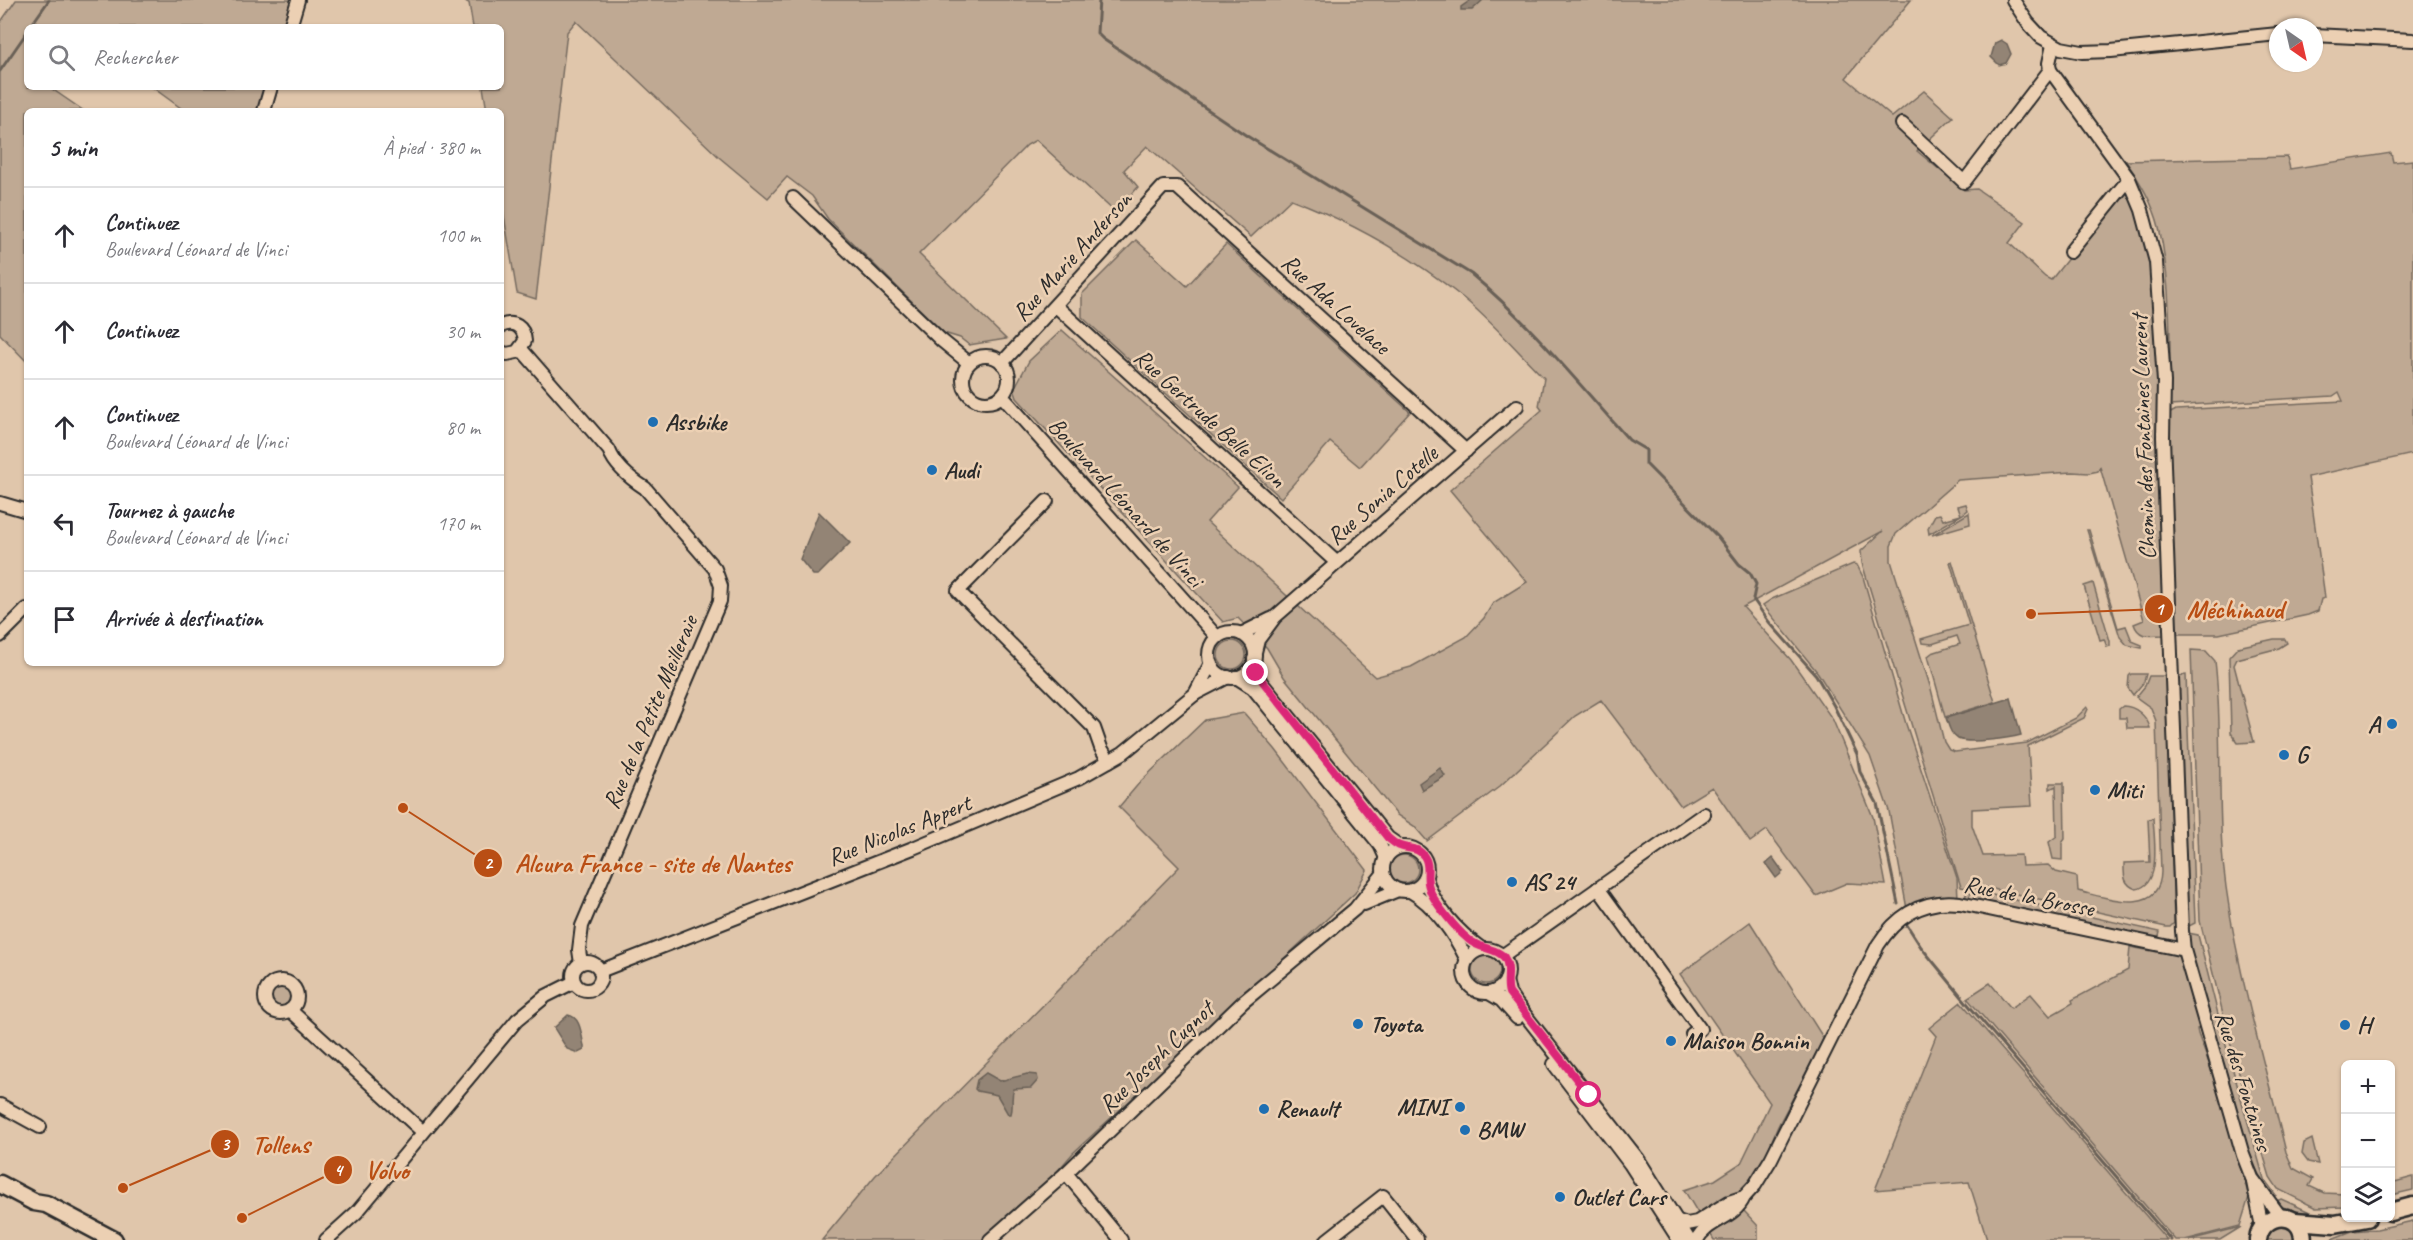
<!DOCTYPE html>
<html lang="fr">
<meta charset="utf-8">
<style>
:root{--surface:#fff;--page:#f7f7f7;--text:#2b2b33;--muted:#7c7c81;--line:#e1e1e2}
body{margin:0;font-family:Caveat,sans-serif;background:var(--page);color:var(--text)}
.controls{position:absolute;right:18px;bottom:18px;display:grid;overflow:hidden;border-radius:9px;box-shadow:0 2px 4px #0004}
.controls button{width:54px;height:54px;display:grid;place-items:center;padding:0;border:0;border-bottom:2px solid var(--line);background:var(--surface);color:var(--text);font:30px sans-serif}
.compass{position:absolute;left:2269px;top:18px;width:54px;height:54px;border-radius:50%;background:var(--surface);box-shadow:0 2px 4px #0004;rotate:146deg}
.stop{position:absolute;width:18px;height:18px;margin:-14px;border:4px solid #db2777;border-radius:50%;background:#fff}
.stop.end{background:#db2777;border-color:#fff;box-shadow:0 2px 6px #0008}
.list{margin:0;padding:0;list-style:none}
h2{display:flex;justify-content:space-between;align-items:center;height:78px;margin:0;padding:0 24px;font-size:26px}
h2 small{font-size:20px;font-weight:400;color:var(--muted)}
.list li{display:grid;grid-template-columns:39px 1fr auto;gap:18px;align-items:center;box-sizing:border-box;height:96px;padding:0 24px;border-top:2px solid var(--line)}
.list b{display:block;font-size:22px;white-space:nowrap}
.list p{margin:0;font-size:20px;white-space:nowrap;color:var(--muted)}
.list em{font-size:20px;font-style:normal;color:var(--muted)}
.icon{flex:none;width:33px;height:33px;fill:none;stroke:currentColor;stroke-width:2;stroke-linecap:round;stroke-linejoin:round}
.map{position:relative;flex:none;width:2413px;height:1240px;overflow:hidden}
.search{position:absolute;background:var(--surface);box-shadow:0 2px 4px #0004;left:24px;top:24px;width:480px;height:66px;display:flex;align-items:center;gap:15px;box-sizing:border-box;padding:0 21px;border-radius:9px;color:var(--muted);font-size:22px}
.panel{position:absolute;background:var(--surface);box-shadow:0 2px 4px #0004;left:24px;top:108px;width:480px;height:558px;border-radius:9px}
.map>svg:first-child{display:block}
.green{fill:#bfa993;stroke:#756a5f;stroke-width:1.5}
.water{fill:#938475;stroke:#696057;stroke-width:1.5}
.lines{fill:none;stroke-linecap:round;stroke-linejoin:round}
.stream{stroke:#696057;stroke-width:3}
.minor-casing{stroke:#2b2b2b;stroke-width:16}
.major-casing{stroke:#2b2b2b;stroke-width:21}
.minor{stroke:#ecd0b3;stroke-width:12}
.major{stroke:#ecd0b3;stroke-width:16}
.route{stroke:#db2777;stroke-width:8}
.poi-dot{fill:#1f6fb2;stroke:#ecd0b3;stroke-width:2}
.labels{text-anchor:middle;stroke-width:5;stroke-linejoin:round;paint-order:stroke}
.street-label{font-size:24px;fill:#2b2b2b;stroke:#ecd0b3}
.poi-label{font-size:24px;font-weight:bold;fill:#2b2b2b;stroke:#ecd0b3;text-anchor:start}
.leader{fill:none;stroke:#b94e14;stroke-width:2}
.callout-dot{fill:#b94e14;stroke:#ecd0b3;stroke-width:2}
.mark-label{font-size:18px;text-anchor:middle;font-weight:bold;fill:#fff}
.callout-label{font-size:26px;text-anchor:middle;font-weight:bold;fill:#b94e14;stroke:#ecd0b3;stroke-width:5;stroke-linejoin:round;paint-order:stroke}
</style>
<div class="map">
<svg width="2413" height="1240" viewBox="0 0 2413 1240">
<rect width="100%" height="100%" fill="#e0c6ab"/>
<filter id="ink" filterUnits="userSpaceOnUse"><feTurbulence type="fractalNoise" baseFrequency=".0167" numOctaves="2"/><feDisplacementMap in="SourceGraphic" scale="12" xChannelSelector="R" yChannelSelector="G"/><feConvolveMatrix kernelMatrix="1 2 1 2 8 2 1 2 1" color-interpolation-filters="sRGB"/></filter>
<g filter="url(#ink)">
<!-- green -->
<g class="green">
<polygon points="16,0 293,0 285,27 27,27 27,87 49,87 84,111 27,111 27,362 0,334 0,23"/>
<path d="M463,0H1911L1846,78L1892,117L1924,91L1953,117L1917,151L1964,190L1977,189L2025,222L2009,243L2045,277L2051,280L2125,186L2144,228L2156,290L2165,635C2151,635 2139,639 2134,624L2144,620L2100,467L2098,471L2089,473L2072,472L1958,480L1896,534L1891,546V561L1931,689L1944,742L1949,750L1955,752L2027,743L2076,718L2087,707L2088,709L2084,718L2028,746L2032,806L1972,809V825L1983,856L2021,855L2022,866L2048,865L2056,872L2077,877L2078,891C2105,897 2160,918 2161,872L2156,721L2151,708L2136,697L2145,686L2149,676H2166L2174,923L2170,927H2166L1984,887L1973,889L1968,899L1965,900L1967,888L1961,887L1862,563L1861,551L1883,531L1743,607L1791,660L1833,720L1873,817L1886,885L1847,883L1816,896L1767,830L1750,842L1712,787L1681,806L1601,700L1575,716L1499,787L1427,841L1414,826L1397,815L1284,677L1267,648L1238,618L1223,622L1017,398L1014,389L1029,361L1062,330L1238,487L1207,522L1375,677L1411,667L1466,637L1484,618L1493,603L1527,582L1450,490L1542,410L1539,406L1544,378C1518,352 1490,319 1462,297C1411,256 1351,222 1291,199L1251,237L1147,146L1124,170L1138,187L1116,213L1036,140L1027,145L919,254L1006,339L969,345L960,338L944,333L828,219L812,196L787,177L768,198L720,158L576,21L567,32L536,299L517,293L501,198V111H487L483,87H501V27H473L469,3Z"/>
<polygon points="152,87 266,87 259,111 185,111"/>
<path d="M2391,153L2393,162L2413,160V454L2308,477L2324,590L2325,598L2321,599L2318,611L2308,615L2219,634H2174L2167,415L2176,410L2343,401L2339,392L2333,396L2170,406C2170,347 2172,285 2159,227C2153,203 2140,182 2126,161L2287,157L2290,169Z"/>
<polygon points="1136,240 1187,286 1226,244 1410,412 1360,467 1330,442 1281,498 1082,317 1082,294"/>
<polygon points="1966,504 1968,510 1963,514 1929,534 1928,528 1935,515 1940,514 1943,520 1961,515 1958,506"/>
<polygon points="1969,513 1970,524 1932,535"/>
<polygon points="2087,530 2089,530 2118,628 2126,626 2132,641 2142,645 2142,648 2127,645 2120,637"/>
<polygon points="1952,561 1995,702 1945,717 1928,656 1932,653 1960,644 1957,636 1932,644 1922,643 1921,639 1969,625 1950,562"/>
<polygon points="1853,564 1857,565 1863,577 1906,724 1957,878 1958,899 1907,909 1889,811 1870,756 1818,673 1763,605 1772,599"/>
<polygon points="2093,583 2110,641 2110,646 2107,647 2104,639 2100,640 2084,586"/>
<polygon points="2274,639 2285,639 2287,643 2279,648 2237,659 2234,665 2254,742 2238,743 2231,733 2229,657 2238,647"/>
<circle cx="1232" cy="655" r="14"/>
<path d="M2191,650L2206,651L2215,661C2223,727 2217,795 2223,862C2233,960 2263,1056 2286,1152L2293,1168L2313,1179L2309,1186L2324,1193L2345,1194V1207L2316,1208L2278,1189L2270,1177L2230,1042L2200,921Z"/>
<polygon points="2146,674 2144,682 2133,695 2128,688 2129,676 2131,674"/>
<polygon points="2186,675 2195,923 2187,927 2179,676"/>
<path d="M2123,706C2135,706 2147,716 2150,728H2127L2126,718H2119V709Z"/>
<polygon points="1244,713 1275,749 1367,870 1355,893 1073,1153 1047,1183 983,1240 822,1240 875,1176 1179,867 1119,807 1141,781 1205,720"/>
<polygon points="2050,783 2064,783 2065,839 2062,843 2062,860 2053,859 2049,842 2057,836 2056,786 2050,789"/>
<path d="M2153,818C2154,838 2162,886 2136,889C2123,884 2124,876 2124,863L2150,862L2148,819Z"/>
<circle cx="1404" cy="869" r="14"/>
<polygon points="1979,892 2160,932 2158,941 1973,900 1975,893"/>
<polygon points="1750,922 1824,1039 1778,1126 1760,1169 1732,1198 1758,1226 1758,1240 1714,1240 1684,1190 1715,1180 1741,1163 1770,1103 1680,974"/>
<polygon points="2188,933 2198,935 2225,1042 2264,1179 2276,1195 2271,1198 2248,1153 2192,958"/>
<polygon points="2130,947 2157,952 2158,949 2173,953 2180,957 2201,1027 2197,1029 2198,1034 2216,1082 2249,1197 2240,1226 2185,1240 2175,1240 1967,998 1990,983 2011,1008 2031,994 2050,1016 2073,1003 2072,1000 2128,970"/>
<circle cx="1486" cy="970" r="14"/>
<circle cx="280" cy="997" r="10"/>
<polygon points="1961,1002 2167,1240 1987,1240 1969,1182 1875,1190 1936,1036 1929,1028"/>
<polygon points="2312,1139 2318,1164 2308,1162 2302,1154 2304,1143"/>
<polygon points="2413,1177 2413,1190 2391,1195 2391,1183"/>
<polygon points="2281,1199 2310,1212 2311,1215 2302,1217 2274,1202"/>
<polygon points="2413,1221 2413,1240 2329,1240 2352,1231 2377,1229"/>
<polygon points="2281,1223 2294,1231 2296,1240 2263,1240 2267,1229"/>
<polygon points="2241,1227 2220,1240 2189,1240"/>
</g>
<!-- water -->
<g class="water">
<polygon points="1471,0 1483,0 1472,10 1461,10 1461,7"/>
<polygon points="2001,40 2007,44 2011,54 2006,63 1999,65 1991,57 1995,43"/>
<polygon points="819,512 850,543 818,575 813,575 800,559"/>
<path d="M2011,698L2021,735C2010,738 1969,744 1958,739C1950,734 1949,726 1946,718Z"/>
<polygon points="1440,768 1445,776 1422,790 1419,783"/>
<polygon points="1773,858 1783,872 1776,878 1766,864"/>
<path d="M568,1015C581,1017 581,1034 584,1046V1050L578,1053L567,1049L554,1028Z"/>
<path d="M986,1073L1000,1081L1027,1074L1037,1075L1038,1080L1031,1088L1014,1089C1010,1098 1014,1104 1011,1114H1008L997,1095L977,1091L975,1089L977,1080Z"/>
</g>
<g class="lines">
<!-- stream -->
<g class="stream">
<path d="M1099,0L1097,33L1103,39L1247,136L1471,274C1530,323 1578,383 1629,440L1646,450V464L1718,537L1739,564L1750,573L1756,584L1753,599L1769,622L1816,675L1834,706L1857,754L1860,772L1877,803L1898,904"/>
<polyline points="30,27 49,0"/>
<polyline points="0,71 27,32"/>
<polyline points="1907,925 1921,947 1971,1008 2171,1240"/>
</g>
<defs>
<g id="minor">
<polyline points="2013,0 2028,23 2041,37 2061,48 2082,52 2111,51 2278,34"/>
<polyline points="290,27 298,0"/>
<polyline points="2314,35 2413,40"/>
<polyline points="2053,45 2049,63 2050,70 2129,179 2142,210 2156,262 2164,382 2163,437 2168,578 2182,931 2184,950 2243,1155 2252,1178 2280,1216"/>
<polyline points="264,111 271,87"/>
<polyline points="1902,124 1964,182 2050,70"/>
<polyline points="793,198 941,340 969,363"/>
<polyline points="2070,252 2129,179"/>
<polyline points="1056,306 1336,562"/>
<path d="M501,326C514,320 524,327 525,341L517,352L507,354L501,352"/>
<path d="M521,349L609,450C615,466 631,479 645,488L715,569L721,586L720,601L582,926L579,950L581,963"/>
<circle cx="986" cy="379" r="23"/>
<polyline points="1002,363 1163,187 1177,187 1466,451"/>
<polyline points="1002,396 1217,637"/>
<polyline points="1047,501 958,591 1094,728 1101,748 1109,761"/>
<polyline points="0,503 27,511"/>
<circle cx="1232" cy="655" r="23"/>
<polyline points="1241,634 1271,619"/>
<polyline points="0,636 27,609"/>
<polyline points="1255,652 1258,640 1275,617 1517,406"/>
<polyline points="1254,659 1256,673 1261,682 1388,838 1401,847"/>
<polyline points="1211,663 1195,694 1228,677"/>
<polyline points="1236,677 1253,688 1380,845 1386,858"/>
<circle cx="1405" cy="869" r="22"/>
<path d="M1426,878C1433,906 1459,933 1482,949"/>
<polyline points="1598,888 1700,1029 1692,1034"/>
<path d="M1410,891C1434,904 1455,935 1467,960"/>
<polyline points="1364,904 1398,890"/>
<circle cx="1486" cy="971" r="22"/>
<polyline points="1502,956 1704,814"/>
<circle cx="587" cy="976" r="14"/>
<polyline points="600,971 913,848 1079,778 1123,753 1195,694"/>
<polyline points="1506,980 1509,993 1515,1002 1638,1159 1689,1240"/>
<circle cx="281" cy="997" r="16"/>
<polyline points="1489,993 1501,1000 1517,1018"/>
<polyline points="290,1010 423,1132"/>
<polyline points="1554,1064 1630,1164 1679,1240"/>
<polyline points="0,1105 40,1127"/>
<polyline points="1066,1173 1121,1240"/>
<polyline points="2253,1182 2262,1227"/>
<path d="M1678,1221L1687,1224L1697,1222L1729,1202L1744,1197L1755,1185L1771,1159L1878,945C1897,915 1924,899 1960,903L2184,950"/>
<polyline points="326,1240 357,1212 517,1020 546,996 574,982"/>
<polyline points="990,1240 1066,1173 1243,1002 1355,909 1383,874"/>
<polyline points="1327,1240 1383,1196 1417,1239"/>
<path d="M1697,1240C1707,1220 1735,1219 1744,1197"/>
</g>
<g id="major">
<polyline points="0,1184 34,1202 46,1204 114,1240"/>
<polyline points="2390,1212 2413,1206"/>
<polyline points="2295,1221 2335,1224 2367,1218"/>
<path d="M2258,1240C2261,1211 2303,1209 2303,1240"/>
</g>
</defs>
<!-- minor casing -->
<use href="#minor" class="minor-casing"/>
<!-- major casing -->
<use href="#major" class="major-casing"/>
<!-- minor -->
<use href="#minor" class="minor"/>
<!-- major -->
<use href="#major" class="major"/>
</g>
</g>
<g class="lines" filter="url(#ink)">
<!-- route -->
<path class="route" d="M1256,673L1388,838C1392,841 1396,845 1400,846C1409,850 1417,846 1424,856C1431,866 1425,877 1429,887C1432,901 1457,930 1468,939C1480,950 1495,947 1504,957C1512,968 1505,981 1509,993L1589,1095"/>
</g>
<!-- markers -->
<g class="poi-dot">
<circle cx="653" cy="422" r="6"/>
<circle cx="932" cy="470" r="6"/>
<circle cx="2392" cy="724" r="6"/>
<circle cx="2284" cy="755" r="6"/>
<circle cx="2095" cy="790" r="6"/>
<circle cx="1512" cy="882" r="6"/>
<circle cx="1358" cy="1024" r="6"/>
<circle cx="2345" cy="1025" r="6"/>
<circle cx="1671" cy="1041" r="6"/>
<circle cx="1460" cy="1107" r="6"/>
<circle cx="1264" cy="1109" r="6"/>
<circle cx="1465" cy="1130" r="6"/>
<circle cx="1560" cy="1197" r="6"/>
</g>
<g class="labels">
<!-- street labels -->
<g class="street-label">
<text transform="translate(1072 256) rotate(-48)" y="8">Rue Marie Anderson</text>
<text transform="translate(1336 304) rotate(42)" y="8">Rue Ada Lovelace</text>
<text transform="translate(1210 418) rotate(42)" y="8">Rue Gertrude Belle Elion</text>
<text transform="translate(2143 437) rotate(-92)" y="8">Chemin des Fontaines Laurent</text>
<text transform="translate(1382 495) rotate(-41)" y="8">Rue Sonia Cotelle</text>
<text transform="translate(1126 502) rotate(48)" y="8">Boulevard Léonard de Vinci</text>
<text transform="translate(650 712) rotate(-67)" y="8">Rue de la Petite Meilleraie</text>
<text transform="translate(899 830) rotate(-22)" y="8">Rue Nicolas Appert</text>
<text transform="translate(2029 896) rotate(11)" y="8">Rue de la Brosse</text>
<text transform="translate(1156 1057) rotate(-44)" y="8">Rue Joseph Cugnot</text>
<text transform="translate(2244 1081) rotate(73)" y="8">Rue des Fontaines</text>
</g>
<!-- poi labels -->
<g class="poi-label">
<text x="665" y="430">Assbike</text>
<text x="944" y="478">Audi</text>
<text x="2380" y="732" text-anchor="end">A</text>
<text x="2296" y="763">G</text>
<text x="2107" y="798">Miti</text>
<text x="1524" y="890">AS 24</text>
<text x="1370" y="1032">Toyota</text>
<text x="2357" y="1033">H</text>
<text x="1683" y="1049">Maison Bonnin</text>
<text x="1448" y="1115" text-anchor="end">MINI</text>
<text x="1276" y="1117">Renault</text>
<text x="1477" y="1138">BMW</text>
<text x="1572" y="1205">Outlet Cars</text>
</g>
</g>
<!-- callouts -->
<path class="leader" d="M2031 614L2159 609M403 808L488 863M123 1188L225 1144M242 1218L338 1170"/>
<g class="callout-dot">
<circle cx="2031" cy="614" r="6"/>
<circle cx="403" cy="808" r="6"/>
<circle cx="123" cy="1188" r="6"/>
<circle cx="242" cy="1218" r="6"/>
<circle cx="2159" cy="609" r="15"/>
<circle cx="488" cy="863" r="15"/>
<circle cx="225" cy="1144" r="15"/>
<circle cx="338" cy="1170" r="15"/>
</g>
<g class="mark-label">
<text x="2159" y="615">1</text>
<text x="488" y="869">2</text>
<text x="225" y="1150">3</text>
<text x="338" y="1176">4</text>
</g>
<g class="callout-label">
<text x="2235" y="618">Méchinaud</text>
<text x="653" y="872">Alcura France - site de Nantes</text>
<text x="281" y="1153">Tollens</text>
<text x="387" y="1179">Volvo</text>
</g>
</svg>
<div class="controls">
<button>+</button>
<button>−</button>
<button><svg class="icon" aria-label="layers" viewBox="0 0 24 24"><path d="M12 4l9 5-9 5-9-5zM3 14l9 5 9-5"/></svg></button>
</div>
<svg class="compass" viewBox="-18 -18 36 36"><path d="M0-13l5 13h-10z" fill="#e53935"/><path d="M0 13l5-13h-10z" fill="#7c7c81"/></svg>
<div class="stop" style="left:1589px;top:1095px"></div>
<div class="stop end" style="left:1256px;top:673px"></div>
<div class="search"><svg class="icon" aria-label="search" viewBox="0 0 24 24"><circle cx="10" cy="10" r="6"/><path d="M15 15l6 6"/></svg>Rechercher</div>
<section class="panel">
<h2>5 min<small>À pied · 380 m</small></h2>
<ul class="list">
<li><svg class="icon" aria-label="ahead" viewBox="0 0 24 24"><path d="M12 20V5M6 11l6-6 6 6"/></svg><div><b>Continuez</b><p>Boulevard Léonard de Vinci</p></div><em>100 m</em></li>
<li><svg class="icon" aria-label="ahead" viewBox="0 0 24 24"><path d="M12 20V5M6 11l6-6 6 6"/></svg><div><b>Continuez</b></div><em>30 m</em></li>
<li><svg class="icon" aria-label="ahead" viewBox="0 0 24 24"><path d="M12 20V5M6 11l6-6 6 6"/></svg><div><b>Continuez</b><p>Boulevard Léonard de Vinci</p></div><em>80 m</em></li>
<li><svg class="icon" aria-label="left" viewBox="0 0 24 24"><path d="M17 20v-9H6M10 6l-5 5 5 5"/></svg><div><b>Tournez à gauche</b><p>Boulevard Léonard de Vinci</p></div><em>170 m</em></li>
<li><svg class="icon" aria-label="arrive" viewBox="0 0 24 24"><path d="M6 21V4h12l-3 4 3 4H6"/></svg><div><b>Arrivée à destination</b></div></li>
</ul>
</section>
</div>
